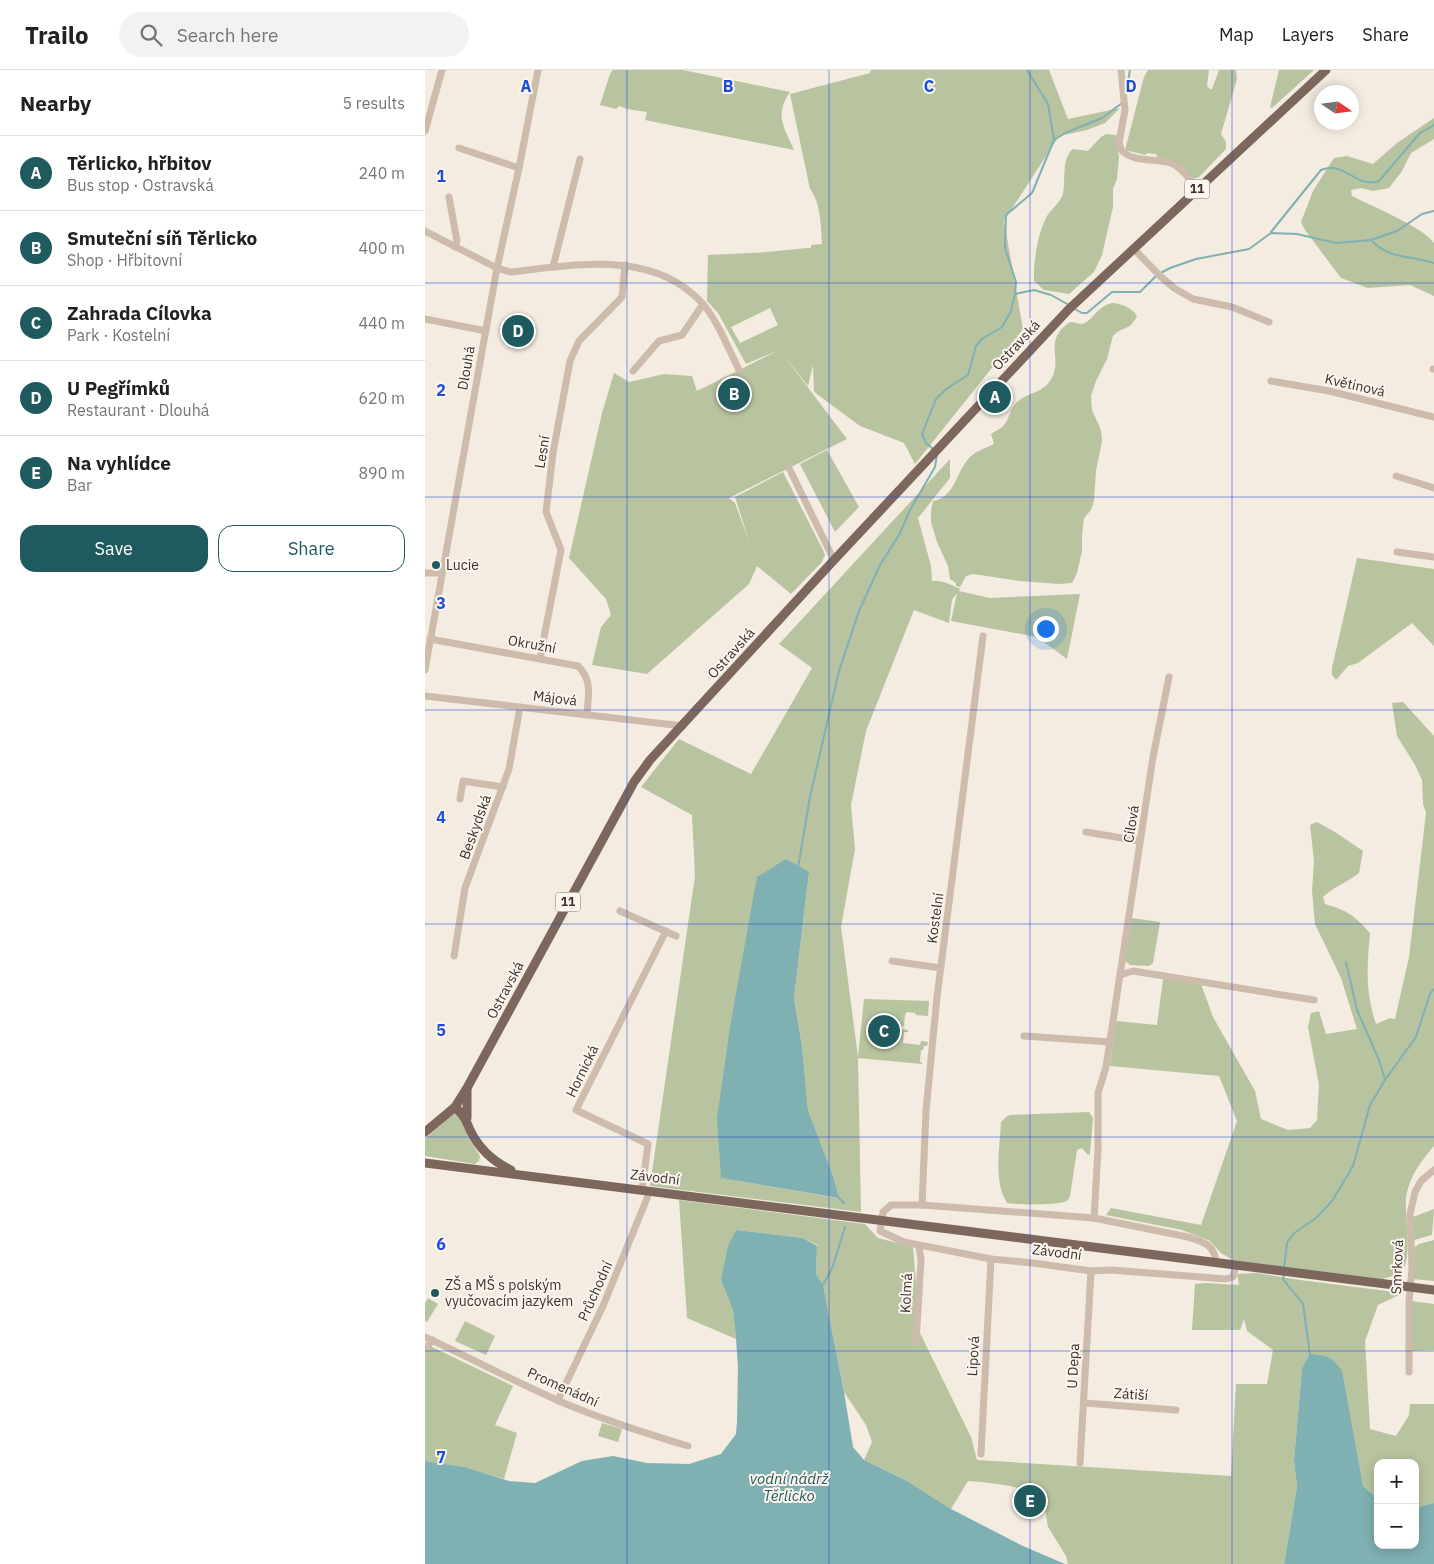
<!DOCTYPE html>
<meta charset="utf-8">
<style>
:root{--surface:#fff;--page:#f2f2f2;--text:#202124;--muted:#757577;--line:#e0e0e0;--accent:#1f5a5e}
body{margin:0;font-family:"IBM Plex Sans",sans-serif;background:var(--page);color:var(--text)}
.controls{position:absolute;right:15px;bottom:15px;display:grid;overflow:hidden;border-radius:10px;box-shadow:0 2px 12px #0003}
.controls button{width:45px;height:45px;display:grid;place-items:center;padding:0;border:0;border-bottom:1px solid var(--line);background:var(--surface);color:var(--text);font:25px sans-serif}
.compass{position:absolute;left:889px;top:15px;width:45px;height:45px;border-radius:50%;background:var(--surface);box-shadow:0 2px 12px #0003;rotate:103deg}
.you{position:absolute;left:620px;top:558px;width:18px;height:18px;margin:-12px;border:4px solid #fff;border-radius:50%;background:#1a73e8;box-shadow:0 0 0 8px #1a73e833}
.badge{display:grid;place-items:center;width:32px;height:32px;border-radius:50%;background:var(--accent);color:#fff;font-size:16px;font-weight:700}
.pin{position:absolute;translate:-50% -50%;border:2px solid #fff;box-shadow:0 1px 5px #0006}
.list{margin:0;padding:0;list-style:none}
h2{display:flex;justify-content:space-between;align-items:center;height:65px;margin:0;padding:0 20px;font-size:21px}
h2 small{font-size:16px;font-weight:400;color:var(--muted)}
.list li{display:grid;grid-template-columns:32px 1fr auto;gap:15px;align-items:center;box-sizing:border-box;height:75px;padding:0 20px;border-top:1px solid var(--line)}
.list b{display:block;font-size:19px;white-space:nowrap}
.list p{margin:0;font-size:16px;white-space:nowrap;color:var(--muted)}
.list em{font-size:16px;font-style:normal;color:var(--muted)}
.actions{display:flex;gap:10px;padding:15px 20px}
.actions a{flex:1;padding:11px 0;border:1px solid var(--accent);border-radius:15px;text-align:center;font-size:18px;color:var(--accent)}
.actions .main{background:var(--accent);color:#fff}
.icon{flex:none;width:28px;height:28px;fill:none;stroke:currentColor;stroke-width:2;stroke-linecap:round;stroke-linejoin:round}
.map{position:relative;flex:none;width:1009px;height:1494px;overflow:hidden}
header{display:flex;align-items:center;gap:30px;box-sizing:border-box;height:70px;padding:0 25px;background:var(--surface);border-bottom:1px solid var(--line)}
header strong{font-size:24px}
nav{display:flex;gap:28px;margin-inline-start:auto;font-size:18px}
.search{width:350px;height:45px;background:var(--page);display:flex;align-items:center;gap:12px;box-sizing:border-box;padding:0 18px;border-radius:28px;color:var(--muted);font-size:19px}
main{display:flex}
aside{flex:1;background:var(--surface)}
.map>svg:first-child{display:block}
.green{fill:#b8c4a0;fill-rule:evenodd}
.water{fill:#7fb0b2}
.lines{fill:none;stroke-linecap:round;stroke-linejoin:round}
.stream{stroke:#7fb0b2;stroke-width:2}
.minor{stroke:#cdbbac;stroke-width:7}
.major{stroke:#7d675c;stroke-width:9}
.grid{fill:none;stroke:#1d4ed8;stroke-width:1;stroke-opacity:0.55}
.poi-dot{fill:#1f5a5e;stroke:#fbf5ee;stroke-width:2}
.labels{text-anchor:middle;stroke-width:4;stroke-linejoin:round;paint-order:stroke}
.shield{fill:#fbf5ee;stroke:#756b66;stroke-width:1}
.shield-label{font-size:12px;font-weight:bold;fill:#3b302b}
.street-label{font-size:14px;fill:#3b302b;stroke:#fbf5ee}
.poi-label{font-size:14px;fill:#3b302b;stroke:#fbf5ee;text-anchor:start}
.water-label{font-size:15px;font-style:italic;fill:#1f5a5e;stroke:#fbf5ee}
.grid-label{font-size:16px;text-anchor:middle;font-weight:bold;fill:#1d4ed8;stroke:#fbf5ee;stroke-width:4;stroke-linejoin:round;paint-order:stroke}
</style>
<header>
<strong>Trailo</strong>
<div class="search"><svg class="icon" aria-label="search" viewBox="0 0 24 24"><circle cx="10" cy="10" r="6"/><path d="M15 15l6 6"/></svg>Search here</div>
<nav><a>Map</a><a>Layers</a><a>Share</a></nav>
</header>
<main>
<aside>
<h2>Nearby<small>5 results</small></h2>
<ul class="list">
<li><span class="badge">A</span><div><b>Těrlicko, hřbitov</b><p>Bus stop · Ostravská</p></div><em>240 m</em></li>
<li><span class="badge">B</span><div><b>Smuteční síň Těrlicko</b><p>Shop · Hřbitovní</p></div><em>400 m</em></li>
<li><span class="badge">C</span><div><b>Zahrada Cílovka</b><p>Park · Kostelní</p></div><em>440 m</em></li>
<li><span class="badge">D</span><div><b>U Pegřímků</b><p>Restaurant · Dlouhá</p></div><em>620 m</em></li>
<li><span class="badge">E</span><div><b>Na vyhlídce</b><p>Bar</p></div><em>890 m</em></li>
</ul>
<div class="actions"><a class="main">Save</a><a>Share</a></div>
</aside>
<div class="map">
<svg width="1009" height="1494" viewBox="0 0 1009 1494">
<rect width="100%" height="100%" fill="#f4ebe1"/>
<!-- green -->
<g class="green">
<path d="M188,0H258L365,22C349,46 359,57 369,80L220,50L222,42L202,39L194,36L191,39L175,35L185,4Z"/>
<path d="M446,0H624L643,49L695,38L680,53L662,60L634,66L579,151L598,259L490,394L479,373L435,356L389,322L388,295L383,316L356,282L422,369L304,428L310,433L325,474L310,427L358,402L399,482L400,485L396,493L366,524L332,496L324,514L222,604L167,595L176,557L186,545L181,529L144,488L177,343L189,303L204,312L239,304L267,306L272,321L354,280L321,294L293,243L282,231L283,185L342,182L382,178H386V175L397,174C396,157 396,133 385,119L365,24L445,3ZM345,238L353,255L315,273L306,257Z"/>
<polygon points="723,0 784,0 782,16 785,19 787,19 794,0 811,0 812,9 796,64 801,72 801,79 774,107 768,109 733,88 731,84 722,83 720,85 700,80 719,7"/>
<polygon points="854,0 889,0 847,38 845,37"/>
<path d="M1009,48V69L986,83L977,101L964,118L948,121L936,118L926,120L927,126C946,136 998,157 1009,173V226L985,215L943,218L916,208L880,160L876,152L888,121L909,88L922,86L948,94L972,73Z"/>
<path d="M681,64L691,65L692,78L694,86L692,109L688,119V137L677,185L669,202L644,224L619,220L609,211C608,192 613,162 622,146C627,138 635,133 638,124C641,111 636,88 648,79L663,81L676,67Z"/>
<path d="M687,233C695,233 710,239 712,247L705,256L692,262L688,266L682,289L671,311L666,326L667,340L676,360L677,371L671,401L669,431L666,440L659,448L657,465V481L652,503L647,513L634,514L595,511L548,504L541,506L535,517L531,516V513L525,509L523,496L512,472L506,452V441L508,431C530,428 531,401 545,387C551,381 561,378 569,374L566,364C570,361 576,359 579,355C585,348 585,338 592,332C602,323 617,323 625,311C640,288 616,272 645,252C649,252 654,254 657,254C667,252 672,236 687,233Z"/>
<polygon points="402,380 434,437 410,462 375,394"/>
<path d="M525,389V408L493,448L506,496L507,511C517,510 526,515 535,519L534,521L565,528L655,524L642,589L612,567L526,551L532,523L527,530L524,553L489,540L441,661L426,735L430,779L416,857L433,987L439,929L504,931L503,946L491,945L490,943L482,942L480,945L479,956H477V959L483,960V962H479L478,973L495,975L496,971L503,972L502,976H499L498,980H496L495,992H497V994L433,988L436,1142L225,1116L270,806L267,745L216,717L254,669L326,704L387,598L354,574ZM384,802L369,928L377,976L383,1040L407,1103L413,1128L297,1108L296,1088Z"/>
<polygon points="932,488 1009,499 1009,576 987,553 933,593 923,596 911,610 907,605 907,598"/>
<path d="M978,632L1009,666V1076C996,1091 984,1107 981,1127C979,1143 989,1193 975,1203C970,1206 962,1207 957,1209L808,1190L796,1183L785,1171L757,1160L681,1145L686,1138L776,1155L812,1051L794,1006L685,996L691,951L732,955L738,909L776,914L788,947L830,1021L836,1049L863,1060L885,1058L892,1050L894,1015L883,957L886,943L894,941L901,964L932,959L916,908L890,854L887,821L889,791L885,755L892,752L910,762L938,781L934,803C921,813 910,816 898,827L900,834C922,840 930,846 945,863C942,897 940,921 951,954L965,948L970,949L984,887L1001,743L998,734L997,710L990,695L972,666L967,633Z"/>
<polygon points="706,848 735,852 728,893 724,896 705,895 700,891"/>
<path d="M664,1042L668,1048L665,1084L663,1085L657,1078L652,1080L645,1126C643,1130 643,1131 639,1132C630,1135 592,1135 582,1133C568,1111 575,1077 576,1052L581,1047L585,1045Z"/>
<polygon points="29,1043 34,1044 43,1067 55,1086 54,1091 50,1094 0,1086 0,1069"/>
<path d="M254,1130L440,1154L453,1168L488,1177L495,1263L546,1367L552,1390L806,1406L811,1314H842L848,1280L822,1261L819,1249L815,1260H767L770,1214L780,1213L814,1215L812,1204L831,1203L875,1210L978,1223L953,1235L940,1271L945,1359L971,1366L984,1345L985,1334H1009V1433L990,1438V1393H953V1429L938,1416L934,1400L885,1284L877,1298L869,1390L872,1417L859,1494H643L641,1486L623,1457L620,1439L613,1424C590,1415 568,1413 543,1411L526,1439L482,1411L439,1390L447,1372L441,1355L419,1322L398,1215L391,1204L392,1175L378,1168L311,1160L296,1210L308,1240L311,1269L262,1248Z"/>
<polygon points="1009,1139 1007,1165 989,1170 988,1147"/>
<polygon points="1009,1170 1009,1211 988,1209 989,1178 994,1174"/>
<polygon points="3,1228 13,1234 2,1252 0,1251 0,1233"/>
<polygon points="986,1231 1009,1234 1009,1280 987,1281"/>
<polygon points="40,1251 70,1266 61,1285 30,1271"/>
<polygon points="5,1276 88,1316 70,1355 92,1363 79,1409 40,1397 0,1391 0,1286"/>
<polygon points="177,1353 197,1359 193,1372 173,1366"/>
</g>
<!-- water -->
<g class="water">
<polygon points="361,789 384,802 369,928 377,976 383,1040 407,1103 414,1128 296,1108 292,1048 306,951 332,807"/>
<polygon points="311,1160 378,1168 392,1176 391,1204 398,1215 419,1322 428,1377 439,1390 482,1411 526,1439 598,1476 640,1494 0,1494 0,1391 40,1397 84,1411 110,1413 157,1391 188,1386 222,1393 264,1394 296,1384 311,1364 312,1352 313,1297 311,1269 308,1240 296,1210 303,1176"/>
<path d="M885,1284C902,1286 907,1286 917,1301L938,1416L953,1429V1475H990V1438L1009,1433V1494H859L872,1417L869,1390L877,1298Z"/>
</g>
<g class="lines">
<!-- stream -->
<g class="stream">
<polyline points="701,22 705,0"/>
<polyline points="629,70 642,62 677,48 697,33"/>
<path d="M846,162L896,100C919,90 931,119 954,111L995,63L1009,55"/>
<path d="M946,170C965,190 984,185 1009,193"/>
<polyline points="590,224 609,220 626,225 644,235"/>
<polyline points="650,239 657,243 662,243 687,222 715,222 732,205 745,198 771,189 824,179 846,163 872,164 911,173 946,170 972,161 997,144 1009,141"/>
<polyline points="508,379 501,373 497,364 511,329 521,319 543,305 551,276 557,269 577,257 586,241 590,224 591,212 580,178 581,145 607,123 629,70 623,34 602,0"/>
<polyline points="373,798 385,727 414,601 434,541 455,495 474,465 485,440 510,397 512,384"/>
<polyline points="921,892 932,940 954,990 960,1010"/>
<polyline points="413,1127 419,1133"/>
<polyline points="859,1198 862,1173 868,1164 891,1148 907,1131 928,1096 945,1035 960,1010 991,967 1005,924 1009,919"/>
<polyline points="859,1205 858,1209 878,1234 885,1285"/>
<polyline points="397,1217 408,1196 420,1157"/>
</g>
<!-- minor -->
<g class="minor">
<path d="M696,0L700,40L694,72L696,80C708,93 731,88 746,93C757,97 765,110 772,118"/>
<polyline points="0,61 17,0"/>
<polyline points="34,78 94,98"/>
<polyline points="24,127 32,171 30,177"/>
<path d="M0,161L72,198L85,202C150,195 228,179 277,233C293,251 303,278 314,300"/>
<polyline points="708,178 734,205 749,218 768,229 807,237 844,252"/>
<polyline points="128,197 155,89"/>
<polyline points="0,249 61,261"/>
<polyline points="1008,299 1009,299"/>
<polyline points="208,301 234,271 257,265 278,234"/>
<polyline points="846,311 904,321 1009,347"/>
<polyline points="364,398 409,490"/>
<polyline points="971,406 1009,418"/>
<polyline points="972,482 1009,487"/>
<polyline points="0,503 16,503"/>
<path d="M5,569L153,596C168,611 163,625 162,645"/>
<polyline points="115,588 136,480 121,442 128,383 145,291 154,271 197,227 200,195"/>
<polyline points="0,600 72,198 94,98 113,0"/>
<polyline points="0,626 258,656"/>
<polyline points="35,729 38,711 78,717"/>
<polyline points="661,762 715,771"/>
<polyline points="195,841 251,866"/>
<polyline points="29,886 40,818 84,699 95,637"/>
<polyline points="467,891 516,898"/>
<polyline points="695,905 708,901 889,930"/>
<polyline points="599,966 685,972"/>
<polyline points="217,1120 223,1074 151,1040 241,861"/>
<polyline points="497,1135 501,1041 512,927 558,566"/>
<polyline points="669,1148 673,1080 673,1023 681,997 728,687 744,607"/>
<path d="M791,1193C790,1175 779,1172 763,1167L669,1148L497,1135H466L458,1142L455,1161L479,1172L566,1189L608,1193L666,1201L686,1200L801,1209L808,1207L811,1195"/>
<path d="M0,1267C45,1288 89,1311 134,1331C176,1349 219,1363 263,1376"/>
<polyline points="491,1272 496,1190 494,1176"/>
<polyline points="0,1281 7,1270"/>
<polyline points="984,1302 984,1232 987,1198 985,1144 990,1122 996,1111 1009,1100"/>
<polyline points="133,1330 178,1236 225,1121"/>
<polyline points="659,1333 751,1340"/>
<polyline points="556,1384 566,1189"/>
<polyline points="655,1393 666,1201"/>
</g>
<!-- major -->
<g class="major">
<path d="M30,1037C38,1044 41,1050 45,1060C54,1079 67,1091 86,1100"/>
<polyline points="42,1048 42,1019"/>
<polyline points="0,1062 30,1037 42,1018 209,712 225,690 409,490 644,239 901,0"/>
<polyline points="0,1093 1009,1220"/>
</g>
</g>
<!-- grid -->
<path class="grid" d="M202,0V1494M404,0V1494M605,0V1494M807,0V1494M0,213H1009M0,427H1009M0,640H1009M0,854H1009M0,1067H1009M0,1281H1009"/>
<!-- markers -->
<g class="poi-dot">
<circle cx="11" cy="495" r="5"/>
<circle cx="10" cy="1223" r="5"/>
</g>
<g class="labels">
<!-- shield labels -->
<g class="shield">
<rect x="759.5" y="109.5" width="25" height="19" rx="4"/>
<rect x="130.5" y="822.5" width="25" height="19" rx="4"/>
</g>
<g class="shield-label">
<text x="772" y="123">11</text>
<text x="143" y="836">11</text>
</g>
<!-- street labels -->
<g class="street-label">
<text transform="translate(591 275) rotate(-47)" y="5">Ostravská</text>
<text transform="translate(41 298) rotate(-80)" y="5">Dlouhá</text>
<text transform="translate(930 315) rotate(13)" y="5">Květinová</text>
<text transform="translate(117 382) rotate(-81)" y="5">Lesní</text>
<text transform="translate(107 574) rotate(10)" y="5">Okružní</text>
<text transform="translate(306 583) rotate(-48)" y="5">Ostravská</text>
<text transform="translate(130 628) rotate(7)" y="5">Májová</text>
<text transform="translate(706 754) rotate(-81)" y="5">Cílová</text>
<text transform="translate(50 757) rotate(-70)" y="5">Beskydská</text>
<text transform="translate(510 848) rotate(-82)" y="5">Kostelní</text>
<text transform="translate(80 920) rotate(-62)" y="5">Ostravská</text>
<text transform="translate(157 1001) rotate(-64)" y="5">Hornická</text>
<text transform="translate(230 1107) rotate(7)" y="5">Závodní</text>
<text transform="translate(632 1182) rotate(7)" y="5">Závodní</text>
<text transform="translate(972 1197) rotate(-88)" y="5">Smrková</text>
<text transform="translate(170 1221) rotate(-66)" y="5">Průchodní</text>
<text transform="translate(481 1223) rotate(-87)" y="5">Kolmá</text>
<text transform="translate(548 1286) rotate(-87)" y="5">Lipová</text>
<text transform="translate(648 1296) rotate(-87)" y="5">U Depa</text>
<text transform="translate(138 1317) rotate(24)" y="5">Promenádní</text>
<text transform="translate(706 1324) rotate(4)" y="5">Zátiší</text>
</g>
<!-- poi labels -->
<g class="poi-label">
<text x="21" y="500">Lucie</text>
<text x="20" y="1220">ZŠ a MŠ s polským<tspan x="20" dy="16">vyučovacím jazykem</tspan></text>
</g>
<!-- water labels -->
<g class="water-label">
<text x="364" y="1414">vodní nádrž<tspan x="364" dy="17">Těrlicko</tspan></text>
</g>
</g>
<g class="grid-label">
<text x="101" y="22">A</text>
<text x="303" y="22">B</text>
<text x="504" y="22">C</text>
<text x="706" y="22">D</text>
<text x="16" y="112">1</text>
<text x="16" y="326">2</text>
<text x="16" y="539">3</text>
<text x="16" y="753">4</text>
<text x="16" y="966">5</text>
<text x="16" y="1180">6</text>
<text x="16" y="1393">7</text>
</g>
</svg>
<div class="controls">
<button>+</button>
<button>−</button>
</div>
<svg class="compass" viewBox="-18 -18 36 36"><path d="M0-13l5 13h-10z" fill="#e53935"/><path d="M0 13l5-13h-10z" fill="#757577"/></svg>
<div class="you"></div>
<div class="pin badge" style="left:570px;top:327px">A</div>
<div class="pin badge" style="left:309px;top:324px">B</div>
<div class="pin badge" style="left:459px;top:961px">C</div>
<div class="pin badge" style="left:93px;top:261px">D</div>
<div class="pin badge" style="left:605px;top:1431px">E</div>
</div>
</main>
